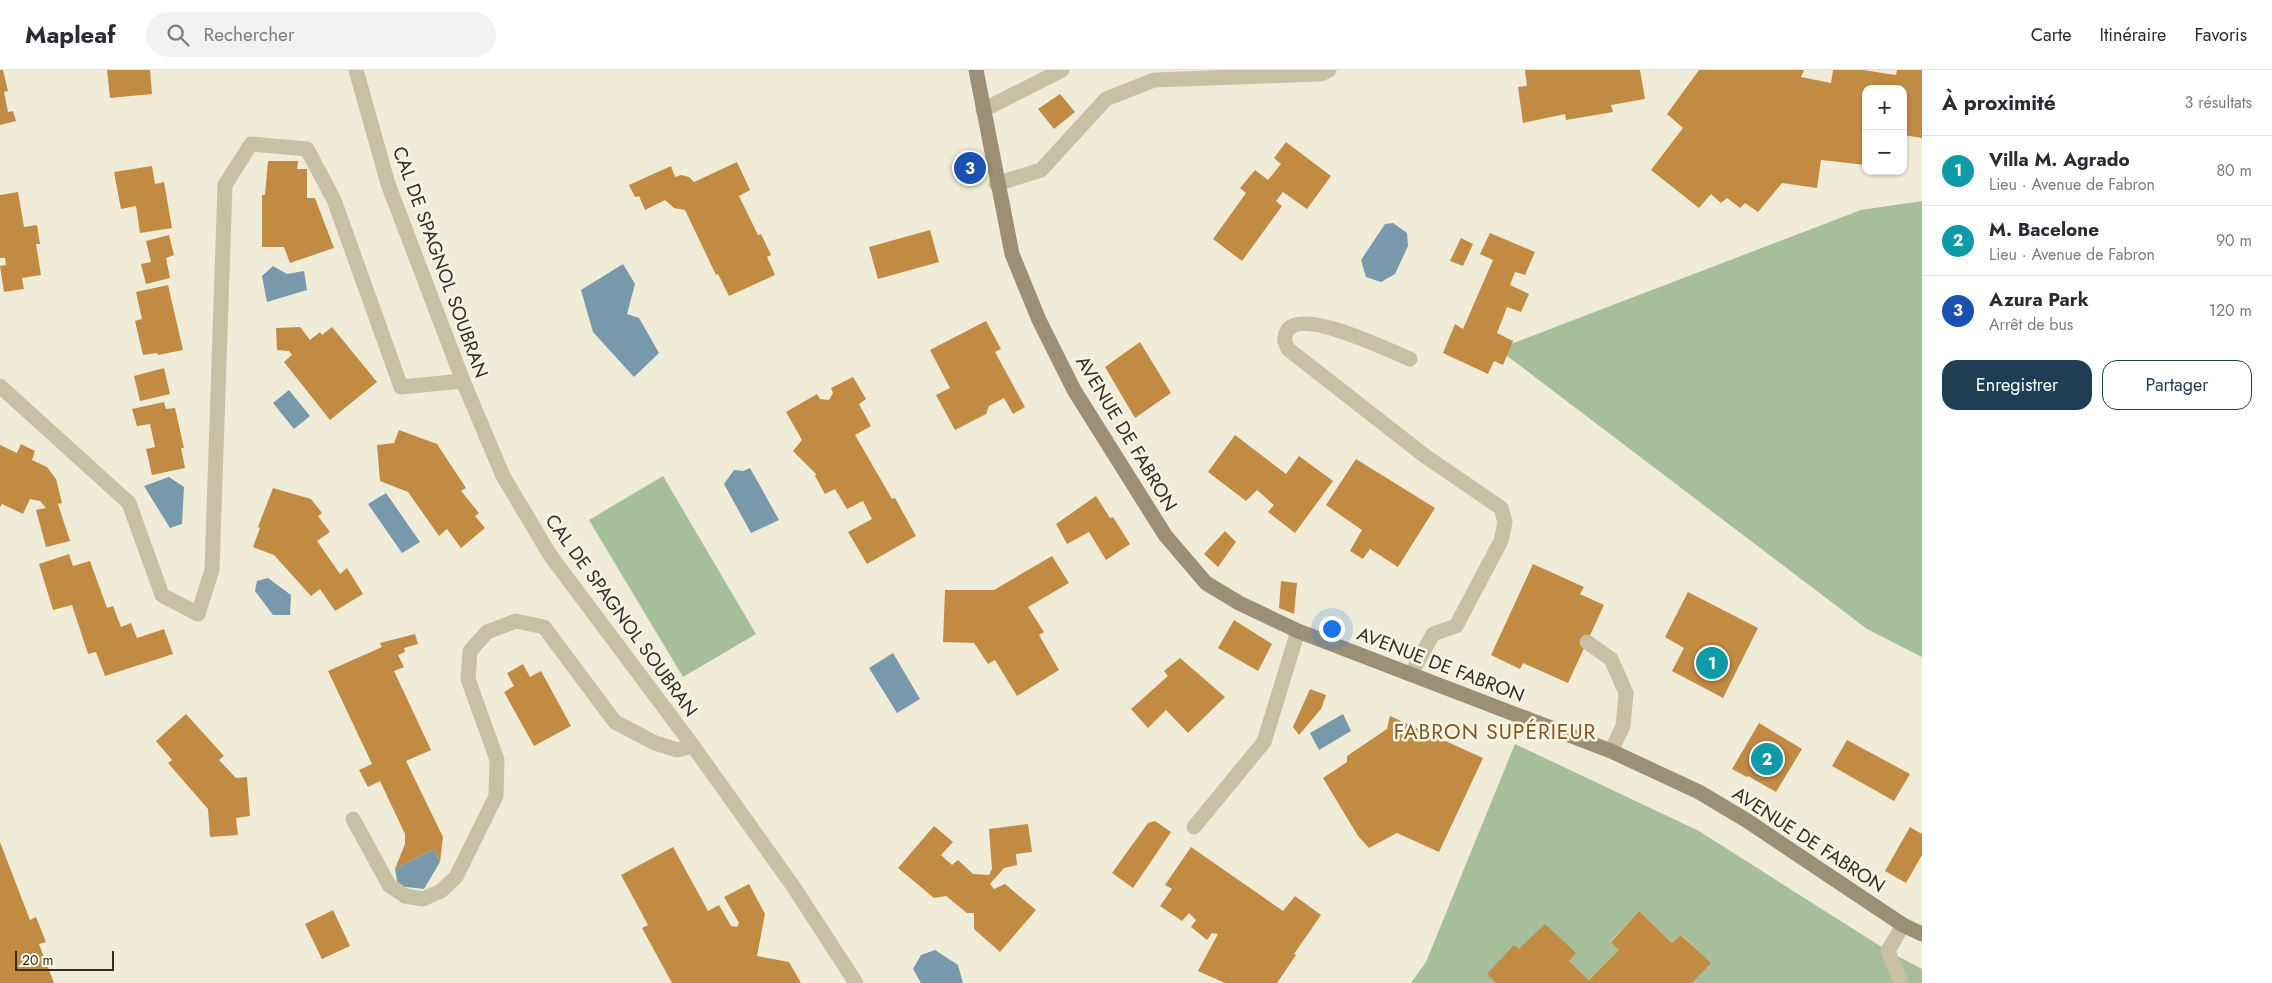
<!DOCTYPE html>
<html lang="fr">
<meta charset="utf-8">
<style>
:root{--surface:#fff;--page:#f2f2f3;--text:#2b2b33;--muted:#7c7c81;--line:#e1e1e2;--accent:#1d3e53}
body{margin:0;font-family:Jost,sans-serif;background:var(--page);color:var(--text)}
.controls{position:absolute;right:15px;top:15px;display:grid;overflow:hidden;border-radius:10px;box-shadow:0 1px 4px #0004}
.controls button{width:45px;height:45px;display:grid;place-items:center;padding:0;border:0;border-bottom:1px solid var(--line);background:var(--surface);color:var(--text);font:25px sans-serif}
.scale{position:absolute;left:15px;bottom:12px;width:99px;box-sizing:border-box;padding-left:5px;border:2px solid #332e26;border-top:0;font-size:14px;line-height:18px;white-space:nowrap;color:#332e26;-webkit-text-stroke:4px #f8f5e4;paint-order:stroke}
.you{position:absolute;left:1331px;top:558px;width:18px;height:18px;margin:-12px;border:4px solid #fff;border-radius:50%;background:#1a73e8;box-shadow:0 0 0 8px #1a73e833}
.badge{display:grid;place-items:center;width:32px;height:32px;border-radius:50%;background:var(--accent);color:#fff;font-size:16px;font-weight:700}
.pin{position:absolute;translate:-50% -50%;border:2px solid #fff;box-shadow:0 1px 5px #0006}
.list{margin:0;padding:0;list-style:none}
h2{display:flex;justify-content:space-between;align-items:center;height:65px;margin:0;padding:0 20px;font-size:21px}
h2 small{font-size:16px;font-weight:400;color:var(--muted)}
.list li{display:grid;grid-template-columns:32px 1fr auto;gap:15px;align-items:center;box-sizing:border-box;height:70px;padding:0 20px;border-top:1px solid var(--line)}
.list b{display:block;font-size:19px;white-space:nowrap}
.list p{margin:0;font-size:16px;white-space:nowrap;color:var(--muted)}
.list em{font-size:16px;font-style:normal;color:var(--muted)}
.actions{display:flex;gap:10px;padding:15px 20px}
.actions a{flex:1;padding:11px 0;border:1px solid var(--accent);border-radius:15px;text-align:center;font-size:18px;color:var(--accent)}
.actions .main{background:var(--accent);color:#fff}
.icon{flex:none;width:28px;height:28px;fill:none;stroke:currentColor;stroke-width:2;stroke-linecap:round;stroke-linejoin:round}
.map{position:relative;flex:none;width:1922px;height:913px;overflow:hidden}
header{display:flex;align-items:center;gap:30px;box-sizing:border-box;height:70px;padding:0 25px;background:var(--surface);border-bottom:1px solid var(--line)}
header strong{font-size:24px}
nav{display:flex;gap:28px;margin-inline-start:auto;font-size:18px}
.search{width:350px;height:45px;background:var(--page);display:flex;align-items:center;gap:12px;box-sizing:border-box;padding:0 18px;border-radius:28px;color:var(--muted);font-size:19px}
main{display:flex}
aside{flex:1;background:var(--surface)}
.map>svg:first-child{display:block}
.green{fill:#a6be99}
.water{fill:#7899ac}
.building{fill:#c28b44}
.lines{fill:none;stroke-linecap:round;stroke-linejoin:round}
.lane{stroke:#c7c0a5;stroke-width:15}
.street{stroke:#c7c0a5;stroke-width:15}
.secondary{stroke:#9b8f76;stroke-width:15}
.labels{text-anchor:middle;stroke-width:5;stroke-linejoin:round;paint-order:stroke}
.street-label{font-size:19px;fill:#332e26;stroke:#f8f5e4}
.quarter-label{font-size:21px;letter-spacing:1px;fill:#805622;stroke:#f8f5e4}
</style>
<header>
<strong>Mapleaf</strong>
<div class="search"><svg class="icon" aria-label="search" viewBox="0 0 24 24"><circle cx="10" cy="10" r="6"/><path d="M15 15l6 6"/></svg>Rechercher</div>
<nav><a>Carte</a><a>Itinéraire</a><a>Favoris</a></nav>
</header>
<main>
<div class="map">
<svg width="1922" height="913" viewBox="0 0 1922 913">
<rect width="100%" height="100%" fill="#f0ecd8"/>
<!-- green -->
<g class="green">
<polygon points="1922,131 1922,587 1867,559 1498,279 1861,140"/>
<polygon points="663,406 756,564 683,607 589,450"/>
<polygon points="1515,674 1699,761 1888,881 1922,899 1922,913 1692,913 1710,893 1682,865 1672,873 1639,841 1611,871 1619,880 1589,910 1569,891 1519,879 1514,875 1496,913 1411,913 1426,892"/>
</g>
<!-- water -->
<g class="water">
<polygon points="1393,153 1407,163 1408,176 1395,204 1381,212 1366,207 1361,190 1385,154"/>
<polygon points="623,194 635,214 627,244 639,248 659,283 634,307 593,262 581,220"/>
<polygon points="273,196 287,204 304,201 307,220 267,232 262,206"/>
<polygon points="289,320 310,346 294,359 273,333"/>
<polygon points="750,398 779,450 751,463 724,414 734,400 743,401"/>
<polygon points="169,407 184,417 182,454 170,458 144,416"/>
<polygon points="386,423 420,472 402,483 368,434"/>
<polygon points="268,508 291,525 290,545 273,545 255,521 257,511"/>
<polygon points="893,583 920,629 897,643 869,598"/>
<polygon points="1343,644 1351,661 1319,680 1310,663"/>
<polygon points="434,779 440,792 424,819 398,816 395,799"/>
<polygon points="935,880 958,895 963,913 921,913 913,899 921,885"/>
</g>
<!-- building -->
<g class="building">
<polygon points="0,0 3,0 8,21 4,22 8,42 13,41 16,51 0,55"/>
<polygon points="107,0 150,0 152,24 110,28"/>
<polygon points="1525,0 1640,0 1645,29 1611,35 1613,42 1566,50 1565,44 1523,53 1518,17 1527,16"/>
<polygon points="1699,0 1804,0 1801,7 1831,13 1833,0 1863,0 1896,5 1897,0 1922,0 1922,68 1903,65 1903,19 1866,19 1866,95 1821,90 1817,118 1782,113 1758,142 1745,133 1740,138 1727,128 1721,133 1711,124 1699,138 1651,100 1683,58 1667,44"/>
<polygon points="1060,24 1075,42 1054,59 1038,39"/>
<polygon points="1286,72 1331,106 1307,139 1283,122 1276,131 1282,136 1242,191 1213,169 1246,123 1240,118 1255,100 1268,110 1281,94 1274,88"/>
<polygon points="268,91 298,91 297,99 307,99 307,128 315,128 334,178 290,193 284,177 262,177 262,125 265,125"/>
<polygon points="737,92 750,120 739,126 758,165 761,164 771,185 767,187 775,205 729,226 718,204 716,205 685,140 674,138 665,130 645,140 639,126 635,127 629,115 671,96 675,107 681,105 689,107 694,112"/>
<polygon points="152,96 155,114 164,112 172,158 140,163 136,136 121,139 114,102"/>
<polygon points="18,122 24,157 37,155 40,174 36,174 41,205 22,208 24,219 4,222 0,196 6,195 5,188 0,188 0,125"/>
<polygon points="930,160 939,192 878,209 869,177"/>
<polygon points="1490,163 1535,182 1525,205 1515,202 1510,215 1529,224 1521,242 1507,237 1497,263 1513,271 1503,295 1494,291 1488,304 1443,283 1455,254 1463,259 1493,190 1480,184"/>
<polygon points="169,165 174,185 166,188 170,208 146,214 141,194 151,192 146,171"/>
<polygon points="1461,168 1473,174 1463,196 1450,191"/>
<polygon points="168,215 183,280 158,285 157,283 143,285 135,251 142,249 136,222"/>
<polygon points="986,251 1001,279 995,282 1025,337 1013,344 1004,328 989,336 986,344 955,360 936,325 950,318 930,280"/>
<polygon points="300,257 310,270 320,262 322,265 332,257 377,312 330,350 284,292 292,285 289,281 277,280 276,258"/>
<polygon points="1140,272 1171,323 1135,348 1105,297"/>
<polygon points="164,298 170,324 140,331 134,306"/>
<polygon points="853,307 866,329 859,334 871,356 855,365 892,429 895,428 916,466 867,494 848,462 872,449 863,431 847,439 835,419 825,424 815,406 816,404 793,381 802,370 786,342 817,324 820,329 829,330 833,323 831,318"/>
<polygon points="164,332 166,339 175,338 184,378 181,378 185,398 152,405 146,379 155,377 150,354 137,356 132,339"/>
<polygon points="399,360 437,374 466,418 461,421 479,443 475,446 485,458 461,478 447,459 439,466 408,422 380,411 377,375 394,373"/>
<polygon points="1235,365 1286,404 1299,386 1333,411 1295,463 1268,442 1274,435 1257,420 1246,431 1208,402"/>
<polygon points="21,374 35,381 32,390 47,397 56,409 62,433 58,434 70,471 46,477 36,440 46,438 40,431 30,429 23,444 2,434 0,437 0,375 17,383"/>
<polygon points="1356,389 1435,438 1398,497 1370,479 1363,489 1350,481 1362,460 1326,435"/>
<polygon points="273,418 311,429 322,443 318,446 330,462 317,471 340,504 347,498 363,524 335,541 320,519 311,526 274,485 253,477 260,458 258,457"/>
<polygon points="1096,426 1110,448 1113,447 1130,474 1106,490 1089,462 1067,474 1056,454"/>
<polygon points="1225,461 1236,472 1218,497 1204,484"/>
<polygon points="69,484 73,496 90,491 107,538 113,536 121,557 131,553 137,568 164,559 173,584 105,606 96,582 88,584 72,535 53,540 39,494"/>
<polygon points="1052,486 1069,513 1028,537 1044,562 1039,565 1059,600 1017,626 995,590 988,594 974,573 943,572 945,520 994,520"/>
<polygon points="1533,494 1584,517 1580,524 1604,535 1568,613 1523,593 1520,599 1491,585"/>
<polygon points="1281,511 1297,513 1294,544 1279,538"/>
<polygon points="1688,522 1758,558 1723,628 1672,601 1684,578 1665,567"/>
<polygon points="1234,550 1272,574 1258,601 1218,578"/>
<polygon points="415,564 418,574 404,578 405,582 398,585 404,597 394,601 431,680 406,691 443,767 440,792 434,779 395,799 405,774 405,764 380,711 368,717 359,700 372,694 328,601 382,577 380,573"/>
<polygon points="1180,588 1225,627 1188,663 1166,640 1148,658 1131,639 1168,606 1164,601"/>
<polygon points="523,594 530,607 541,601 571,656 534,676 504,622 514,616 507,603"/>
<polygon points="1310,619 1326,625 1321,639 1299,665 1293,657"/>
<polygon points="186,644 224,686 219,690 236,708 247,707 250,746 236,748 238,765 210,767 208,739 168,693 172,690 156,671"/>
<polygon points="1390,646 1483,688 1439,782 1397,763 1369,778 1358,766 1323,708 1347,692 1347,686 1387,659"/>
<polygon points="1759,653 1802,679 1776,722 1748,706 1747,707 1732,699"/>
<polygon points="1847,670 1910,704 1894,731 1832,696"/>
<polygon points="1155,751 1171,762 1133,818 1112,803 1148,753"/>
<polygon points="1028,754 1032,782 1016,784 1017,795 1004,798 990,814 994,819 1005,814 1036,840 1000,882 974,859 974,843 967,843 946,826 934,828 898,798 934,756 953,772 941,785 952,795 958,790 973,804 989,805 992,799 989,759"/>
<polygon points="1910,757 1922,764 1922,785 1906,813 1885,801"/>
<polygon points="0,772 30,850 36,847 46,872 39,874 54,913 0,913"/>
<polygon points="673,777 708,841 719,835 731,856 737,857 739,853 724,827 749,814 765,844 757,886 789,892 801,913 672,913 642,858 648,855 621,805"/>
<polygon points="1191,777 1283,841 1295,826 1321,845 1294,884 1296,885 1277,913 1225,913 1198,901 1218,864 1212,863 1207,870 1191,857 1196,850 1189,843 1182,851 1160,836 1172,819 1165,815"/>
<polygon points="333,840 350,876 322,889 305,854"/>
<polygon points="1639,841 1672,873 1681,865 1711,893 1692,913 1496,913 1487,904 1514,875 1519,879 1545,854 1576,883 1569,891 1589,910 1619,880 1611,872"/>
</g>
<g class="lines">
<!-- lane -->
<g class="lane">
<polyline points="983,40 1062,0"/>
<polyline points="996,114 1041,100 1106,29 1154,10 1321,4 1329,0"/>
<path d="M1410,289C1388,280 1301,237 1287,261C1283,268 1285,273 1288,279L1425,386L1501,438L1505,452L1501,471L1456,556L1433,564L1411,604"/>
<polyline points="1587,572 1611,589 1626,623 1623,656 1611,681"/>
<polyline points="353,749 389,815 405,826 423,829 441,821 456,807 496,726 497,690 468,609 470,581 487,562 516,551 544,557 615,652 655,673 677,680 693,676"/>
<polyline points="1194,757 1264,672 1298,561"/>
<polyline points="1901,913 1888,881 1903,855"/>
</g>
<!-- street -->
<g class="street">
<polyline points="356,0 388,114 463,311 503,406 550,485 693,676 793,816 856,913"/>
<polyline points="0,316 129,433 162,525 198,544 212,500 225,115 251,74 307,79 334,130 401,317 463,311"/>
</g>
<!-- secondary -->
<polyline class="secondary" points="976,0 1012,184 1039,250 1074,320 1165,465 1206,513 1239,533 1298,561 1611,681 1699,722 1746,750 1903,855 1922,864"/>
</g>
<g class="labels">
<!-- street labels -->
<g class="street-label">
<text transform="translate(441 192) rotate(70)" y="7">CAL DE SPAGNOL SOUBRAN</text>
<text transform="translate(1127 363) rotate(59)" y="7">AVENUE DE FABRON</text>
<text transform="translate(622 545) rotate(54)" y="7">CAL DE SPAGNOL SOUBRAN</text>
<text transform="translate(1441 594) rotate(21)" y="7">AVENUE DE FABRON</text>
<text transform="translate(1809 769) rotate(33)" y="7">AVENUE DE FABRON</text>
</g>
<!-- quarter labels -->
<g class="quarter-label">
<text x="1495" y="669">FABRON SUPÉRIEUR</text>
</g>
</g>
</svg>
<div class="controls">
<button>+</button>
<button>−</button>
</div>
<div class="scale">20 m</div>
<div class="you"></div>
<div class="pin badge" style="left:1712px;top:593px;background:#0f9aa8">1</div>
<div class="pin badge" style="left:1767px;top:689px;background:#0f9aa8">2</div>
<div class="pin badge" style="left:970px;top:98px;background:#1a4fb4">3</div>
</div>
<aside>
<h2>À proximité<small>3 résultats</small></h2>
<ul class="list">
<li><span class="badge" style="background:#0f9aa8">1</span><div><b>Villa M. Agrado</b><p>Lieu · Avenue de Fabron</p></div><em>80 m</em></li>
<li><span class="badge" style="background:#0f9aa8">2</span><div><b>M. Bacelone</b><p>Lieu · Avenue de Fabron</p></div><em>90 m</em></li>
<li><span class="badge" style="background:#1a4fb4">3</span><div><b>Azura Park</b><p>Arrêt de bus</p></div><em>120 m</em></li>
</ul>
<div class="actions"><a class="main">Enregistrer</a><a>Partager</a></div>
</aside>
</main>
